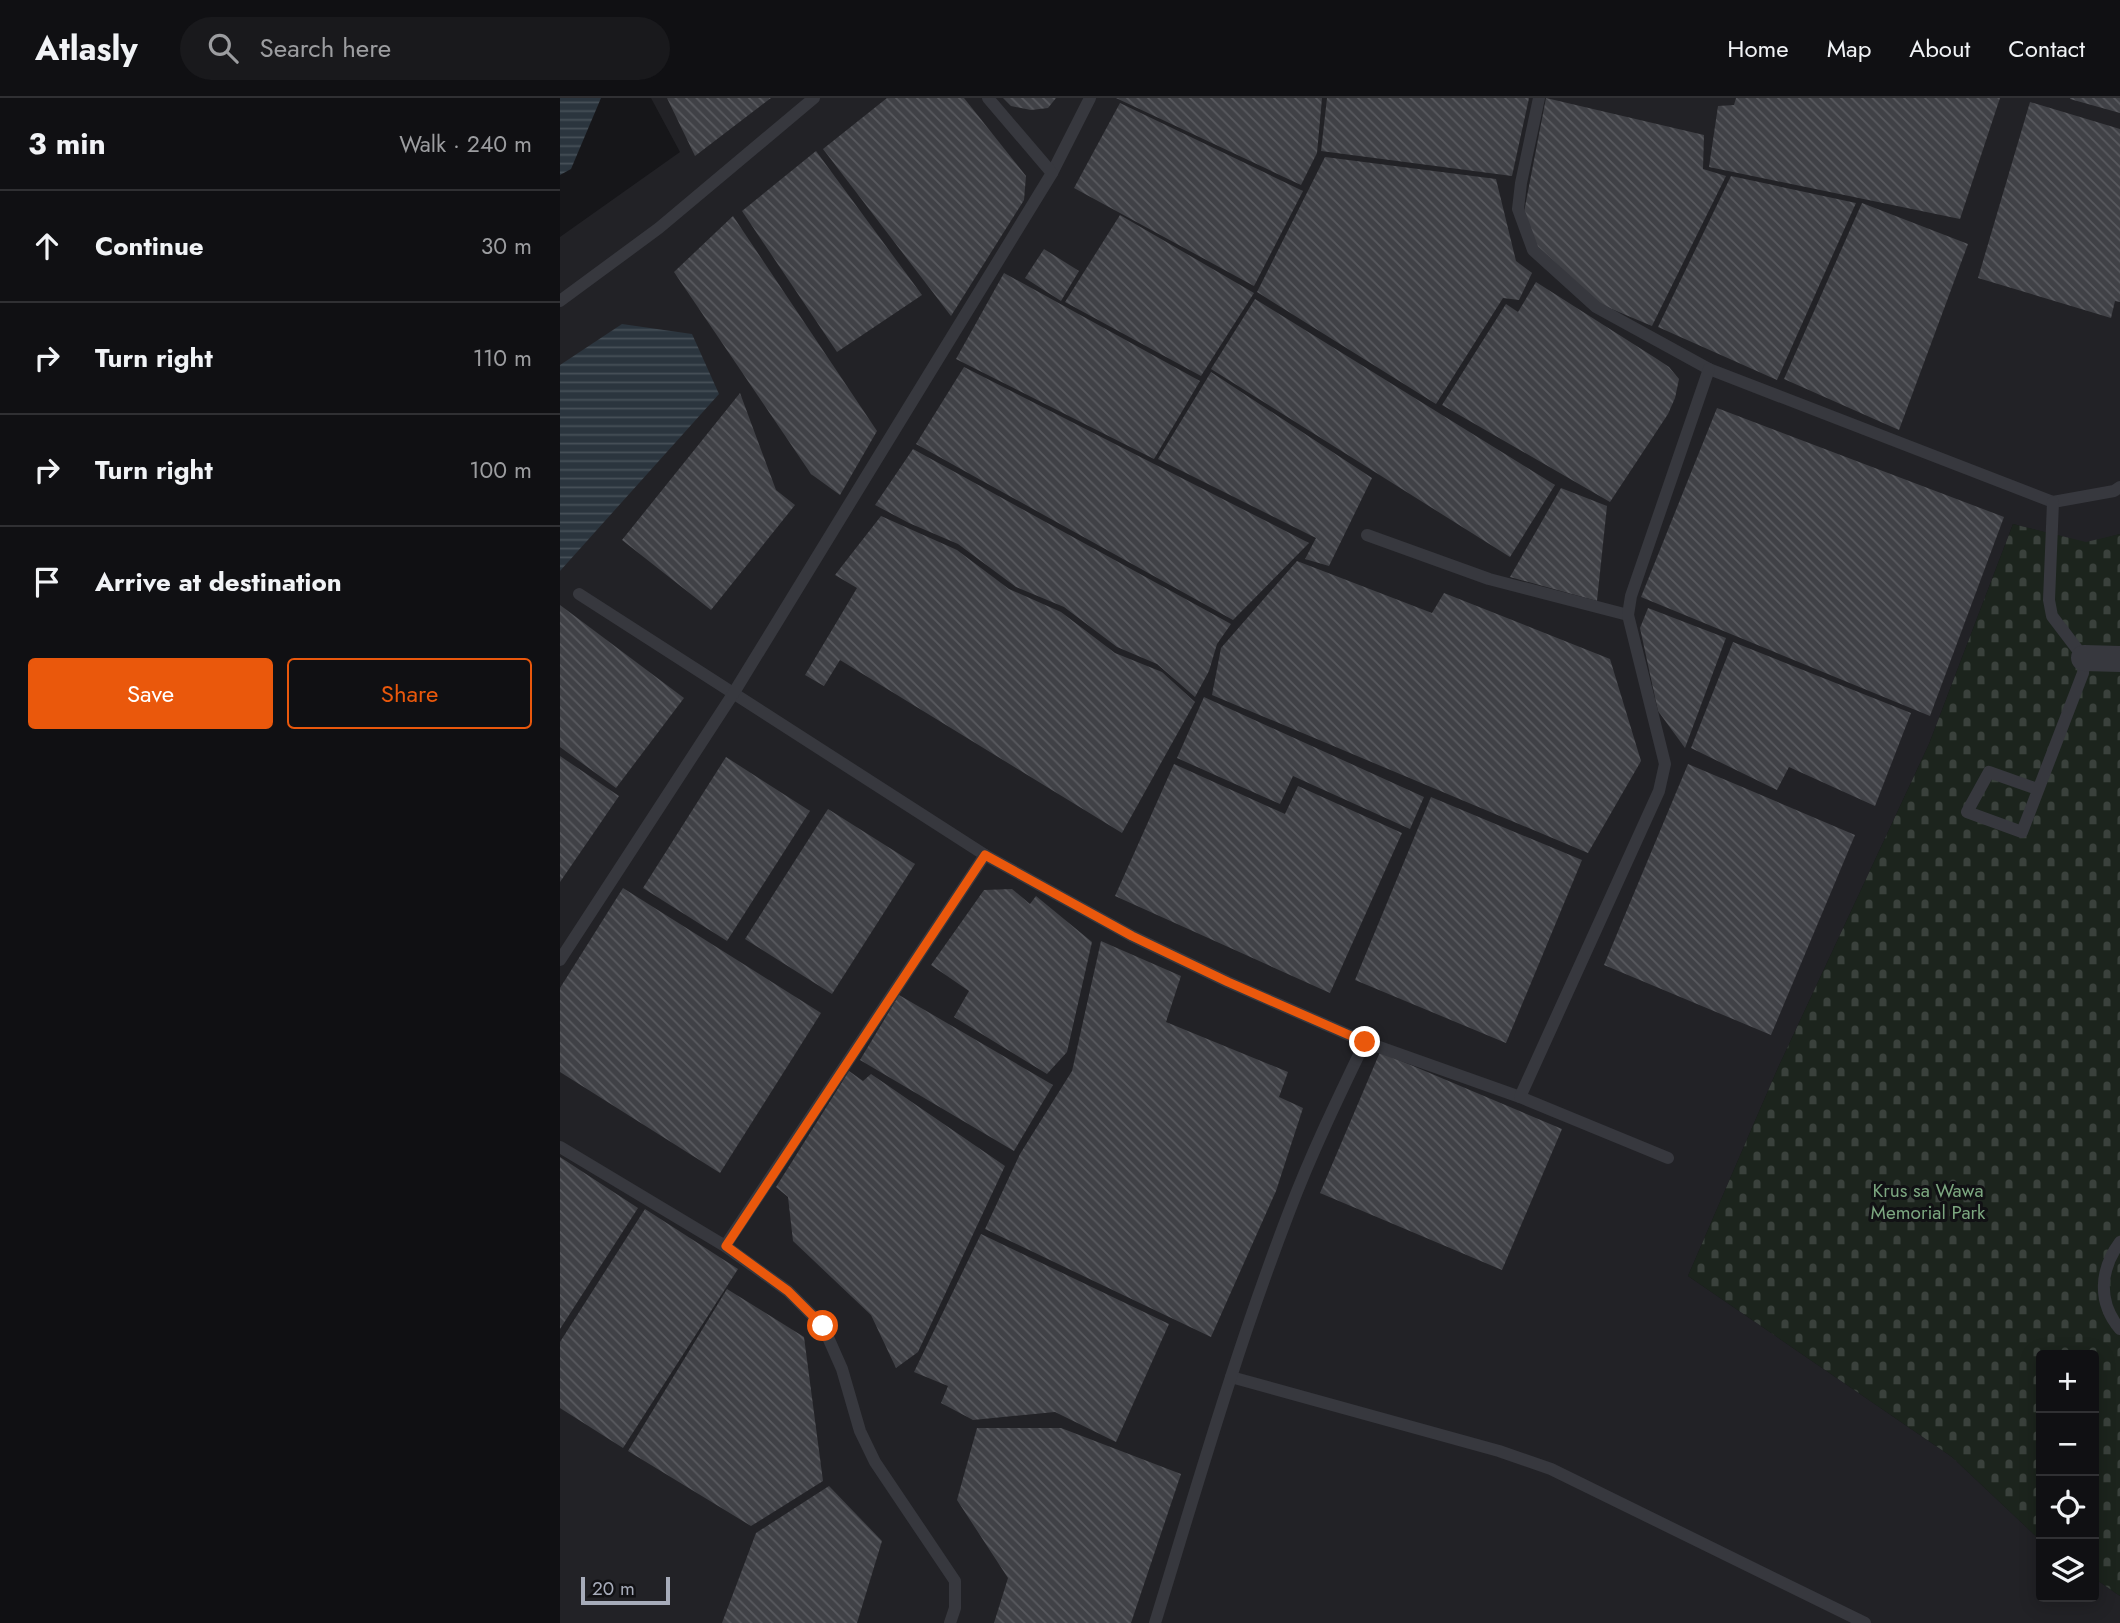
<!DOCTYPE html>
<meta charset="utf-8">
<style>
:root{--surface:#101013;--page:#19191c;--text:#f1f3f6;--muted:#9c9da0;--line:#303033;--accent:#ea580c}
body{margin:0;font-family:Jost,sans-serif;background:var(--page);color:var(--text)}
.controls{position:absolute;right:21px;bottom:21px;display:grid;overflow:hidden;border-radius:7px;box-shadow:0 4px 18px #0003}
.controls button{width:63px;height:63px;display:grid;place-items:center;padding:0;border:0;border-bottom:2px solid var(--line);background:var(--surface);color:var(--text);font:35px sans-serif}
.scale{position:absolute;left:21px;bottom:18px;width:89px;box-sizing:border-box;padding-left:7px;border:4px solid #a7acba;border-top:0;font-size:19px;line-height:24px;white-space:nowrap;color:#a7acba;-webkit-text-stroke:5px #111114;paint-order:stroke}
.stop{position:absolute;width:21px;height:21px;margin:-16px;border:5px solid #ea580c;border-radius:50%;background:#fff}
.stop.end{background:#ea580c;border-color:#fff;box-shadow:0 2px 7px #0008}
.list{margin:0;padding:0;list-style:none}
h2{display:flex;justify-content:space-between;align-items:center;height:91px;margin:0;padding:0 28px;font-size:30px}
h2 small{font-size:23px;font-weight:400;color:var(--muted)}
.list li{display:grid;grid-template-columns:46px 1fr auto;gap:21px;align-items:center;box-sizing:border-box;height:112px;padding:0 28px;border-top:2px solid var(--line)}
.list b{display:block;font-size:26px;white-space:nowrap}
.list em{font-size:23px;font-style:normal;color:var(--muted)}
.actions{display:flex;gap:14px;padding:21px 28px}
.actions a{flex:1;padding:16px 0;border:2px solid var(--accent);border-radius:7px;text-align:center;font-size:24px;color:var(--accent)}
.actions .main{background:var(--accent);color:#fff}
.icon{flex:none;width:38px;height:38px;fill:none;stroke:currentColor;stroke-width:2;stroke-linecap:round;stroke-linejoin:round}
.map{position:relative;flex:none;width:1560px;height:1525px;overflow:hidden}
header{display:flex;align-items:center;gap:42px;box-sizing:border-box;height:98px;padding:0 35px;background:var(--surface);border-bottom:2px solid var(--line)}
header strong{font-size:33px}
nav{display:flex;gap:38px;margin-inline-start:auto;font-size:24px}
.search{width:490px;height:63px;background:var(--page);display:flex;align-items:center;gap:18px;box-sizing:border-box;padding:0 24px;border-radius:38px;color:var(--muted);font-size:26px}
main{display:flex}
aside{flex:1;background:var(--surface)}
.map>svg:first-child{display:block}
.built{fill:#222226}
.cemetery{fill:url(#cemetery-stones)}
.water{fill:url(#water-rules)}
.building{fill:url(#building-back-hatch)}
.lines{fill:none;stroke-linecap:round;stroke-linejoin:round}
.lane{stroke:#37383e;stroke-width:12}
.street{stroke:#37383e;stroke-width:26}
.route{stroke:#ea580c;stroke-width:9}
.labels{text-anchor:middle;stroke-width:6;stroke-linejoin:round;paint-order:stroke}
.park-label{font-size:19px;fill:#7ca780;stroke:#111114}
</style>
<header>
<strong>Atlasly</strong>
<div class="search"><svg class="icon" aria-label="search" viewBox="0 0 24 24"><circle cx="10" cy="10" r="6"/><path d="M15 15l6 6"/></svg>Search here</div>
<nav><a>Home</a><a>Map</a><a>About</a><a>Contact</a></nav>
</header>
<main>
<aside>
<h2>3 min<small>Walk · 240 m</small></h2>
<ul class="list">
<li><svg class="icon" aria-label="ahead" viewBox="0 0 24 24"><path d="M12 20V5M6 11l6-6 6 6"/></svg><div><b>Continue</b></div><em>30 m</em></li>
<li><svg class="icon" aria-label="right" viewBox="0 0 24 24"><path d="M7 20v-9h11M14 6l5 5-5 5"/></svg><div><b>Turn right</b></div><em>110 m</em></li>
<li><svg class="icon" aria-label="right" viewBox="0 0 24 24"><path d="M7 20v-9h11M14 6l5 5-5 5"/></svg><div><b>Turn right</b></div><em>100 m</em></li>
<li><svg class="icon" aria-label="arrive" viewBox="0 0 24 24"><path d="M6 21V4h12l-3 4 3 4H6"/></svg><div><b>Arrive at destination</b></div></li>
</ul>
<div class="actions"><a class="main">Save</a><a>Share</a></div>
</aside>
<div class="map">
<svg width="1560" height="1525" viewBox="0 0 1560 1525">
<defs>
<pattern id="cemetery-stones" width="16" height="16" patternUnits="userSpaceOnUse" patternTransform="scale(1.75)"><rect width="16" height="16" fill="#1c241d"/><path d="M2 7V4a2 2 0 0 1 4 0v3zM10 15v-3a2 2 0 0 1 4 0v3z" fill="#3a413c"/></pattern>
<pattern id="water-rules" width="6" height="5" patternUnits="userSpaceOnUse" patternTransform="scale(1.75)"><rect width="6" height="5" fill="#2b353e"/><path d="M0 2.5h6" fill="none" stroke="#475058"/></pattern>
<pattern id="building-back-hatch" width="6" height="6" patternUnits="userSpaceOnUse" patternTransform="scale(1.75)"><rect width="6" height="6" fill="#404146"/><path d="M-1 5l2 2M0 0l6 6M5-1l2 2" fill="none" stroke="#595a5f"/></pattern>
</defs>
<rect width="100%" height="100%" fill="#161619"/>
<!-- built -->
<polygon class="built" points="91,0 1560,0 1560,436 1527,445 1453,426 1369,646 1217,972 1128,1178 1392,1359 1481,1443 1481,1499 1534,1499 1534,1480 1560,1498 1560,1525 0,1525 0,139 120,54"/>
<!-- cemetery -->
<polygon class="cemetery" points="1453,426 1526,444 1560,436 1560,1498 1534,1480 1534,1257 1481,1257 1481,1443 1392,1359 1128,1178 1217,972 1369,646"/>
<!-- water -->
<g class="water">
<polygon points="0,0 41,0 11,71 0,77"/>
<polygon points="62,226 132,236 159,296 0,473 0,267"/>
</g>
<!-- building -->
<g class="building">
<polygon points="107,0 211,0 135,58"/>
<polygon points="327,0 404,0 466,78 464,102 391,218 263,51"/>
<polygon points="443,0 496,0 488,10 471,12 451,8"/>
<polygon points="556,0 762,0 757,55 741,87"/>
<polygon points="767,0 969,0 952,78 761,53"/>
<polygon points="986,0 1144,37 1143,71 1166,78 1092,228 1042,207 976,149 964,114"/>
<polygon points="1176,0 1440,0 1400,121 1149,69 1158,8 1174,7"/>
<polygon points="1510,0 1560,0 1560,15 1510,1"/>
<polygon points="1470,4 1560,31 1560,204 1555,203 1551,220 1418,180"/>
<polygon points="560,5 743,93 694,188 514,90"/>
<polygon points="256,53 362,197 277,254 182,113"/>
<polygon points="765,59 936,81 956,163 972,175 959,202 943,200 876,306 697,194"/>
<polygon points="1171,78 1296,105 1217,282 1098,229"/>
<polygon points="1302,105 1408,146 1339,332 1224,281"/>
<polygon points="560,117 694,195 641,278 505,204"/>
<polygon points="173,118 317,333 280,397 251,376 114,174"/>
<polygon points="484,151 519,173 501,203 465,180"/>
<polygon points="444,175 640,283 594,361 396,261"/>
<polygon points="976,184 1097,261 1109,269 1119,281 1115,300 1108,316 1050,404 882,307 946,206 958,214"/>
<polygon points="695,201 995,387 950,459 651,271"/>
<polygon points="404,269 749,445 673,522 356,346"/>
<polygon points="651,274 812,380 769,468 745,461 756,440 598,361"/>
<polygon points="180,295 216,392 235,407 151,512 62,442"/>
<polygon points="1157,310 1444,419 1370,618 1081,499"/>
<polygon points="353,351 671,526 657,546 649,573 635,599 597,566 557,549 504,509 456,489 398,446 349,425 315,407"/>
<polygon points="1001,390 1047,408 1037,503 950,479"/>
<polygon points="321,418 397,452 449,491 501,514 555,555 602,574 635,604 562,735 280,562 264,588 245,577 297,490 275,477"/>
<polygon points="737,463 872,515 884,495 1050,561 1081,663 1028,755 652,597 661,550"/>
<polygon points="0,507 124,600 56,690 0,649"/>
<polygon points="1088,510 1166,540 1125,650 1098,613 1080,530"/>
<polygon points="1173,544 1351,615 1315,708 1229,669 1217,692 1131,650"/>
<polygon points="644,599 864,699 850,731 733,678 720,706 617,660"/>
<polygon points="0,658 59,698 0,784"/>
<polygon points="166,659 250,713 167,843 83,790"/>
<polygon points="614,666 725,716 738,688 842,735 770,895 555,798"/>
<polygon points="1128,666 1295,737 1211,937 1044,867"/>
<polygon points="871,699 1022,762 946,945 795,882"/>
<polygon points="268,711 355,766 272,896 185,841"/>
<polygon points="63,790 261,915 160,1075 0,974 0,890"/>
<polygon points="452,791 470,806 476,798 532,844 507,954 487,976 394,919 409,893 371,867 424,792"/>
<polygon points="541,843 621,878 606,924 728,974 719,999 743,1010 716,1093 651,1239 425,1131 460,1056 512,973"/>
<polygon points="339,897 493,987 454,1053 300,962"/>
<polygon points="820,954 1002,1031 942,1172 760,1095"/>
<polygon points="289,973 303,983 311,976 445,1068 358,1254 336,1270 311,1217 233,1143 228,1099 216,1089"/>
<polygon points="0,1059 78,1110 0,1231"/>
<polygon points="85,1111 178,1171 63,1350 0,1310 0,1244"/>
<polygon points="421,1136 609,1226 556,1344 495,1314 413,1322 381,1305 388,1288 354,1274"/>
<polygon points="167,1191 244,1239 263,1383 191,1428 68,1353"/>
<polygon points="417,1330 501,1330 621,1376 571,1525 434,1525 448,1480 397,1402"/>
<polygon points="269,1388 322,1443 297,1525 162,1525 196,1435"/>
</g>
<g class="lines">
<!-- lane -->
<g class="lane">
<polyline points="979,0 961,85 958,111 973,152 1036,209 1149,271 1493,404 1554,393 1560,389"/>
<polyline points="492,75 530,0"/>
<polyline points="0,203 99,130 254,0"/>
<polyline points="807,437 929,481 1068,517"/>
<polyline points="19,496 425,757 572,838 668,884 805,944 960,999"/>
<polyline points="1477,691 1429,674 1407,714 1462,734 1523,575 1524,560 1492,518 1489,502 1493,404"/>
<polyline points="0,862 173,596 492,75 428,0"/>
<polyline points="0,1049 165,1148 228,1193 263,1228 282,1271 300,1333 315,1364 395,1483 395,1510 390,1525"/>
<polyline points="1108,1060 960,999 1099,693 1105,666 1068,517 1071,498 1149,271"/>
<path d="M1560,1144C1540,1171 1537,1204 1560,1231"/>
<polyline points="165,1148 425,757"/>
<polyline points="671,1279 939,1353 991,1371 1305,1525"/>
<path d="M595,1525C637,1388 677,1249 729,1114C751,1056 778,1000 805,944"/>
</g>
<!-- street -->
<polyline class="street" points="1524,560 1560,561"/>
</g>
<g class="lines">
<!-- route -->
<polyline class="route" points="263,1228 228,1193 166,1148 425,757 572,838 668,884 805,944"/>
</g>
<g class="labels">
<!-- park labels -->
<g class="park-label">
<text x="1368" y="1099">Krus sa Wawa<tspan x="1368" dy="22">Memorial Park</tspan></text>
</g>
</g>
</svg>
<div class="controls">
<button>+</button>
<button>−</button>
<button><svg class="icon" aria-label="locate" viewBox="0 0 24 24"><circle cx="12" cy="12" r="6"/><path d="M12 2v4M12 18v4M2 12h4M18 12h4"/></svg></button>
<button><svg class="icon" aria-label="layers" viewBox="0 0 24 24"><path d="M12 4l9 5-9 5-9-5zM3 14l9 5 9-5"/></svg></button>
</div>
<div class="scale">20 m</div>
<div class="stop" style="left:263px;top:1228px"></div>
<div class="stop end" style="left:805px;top:944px"></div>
</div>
</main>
